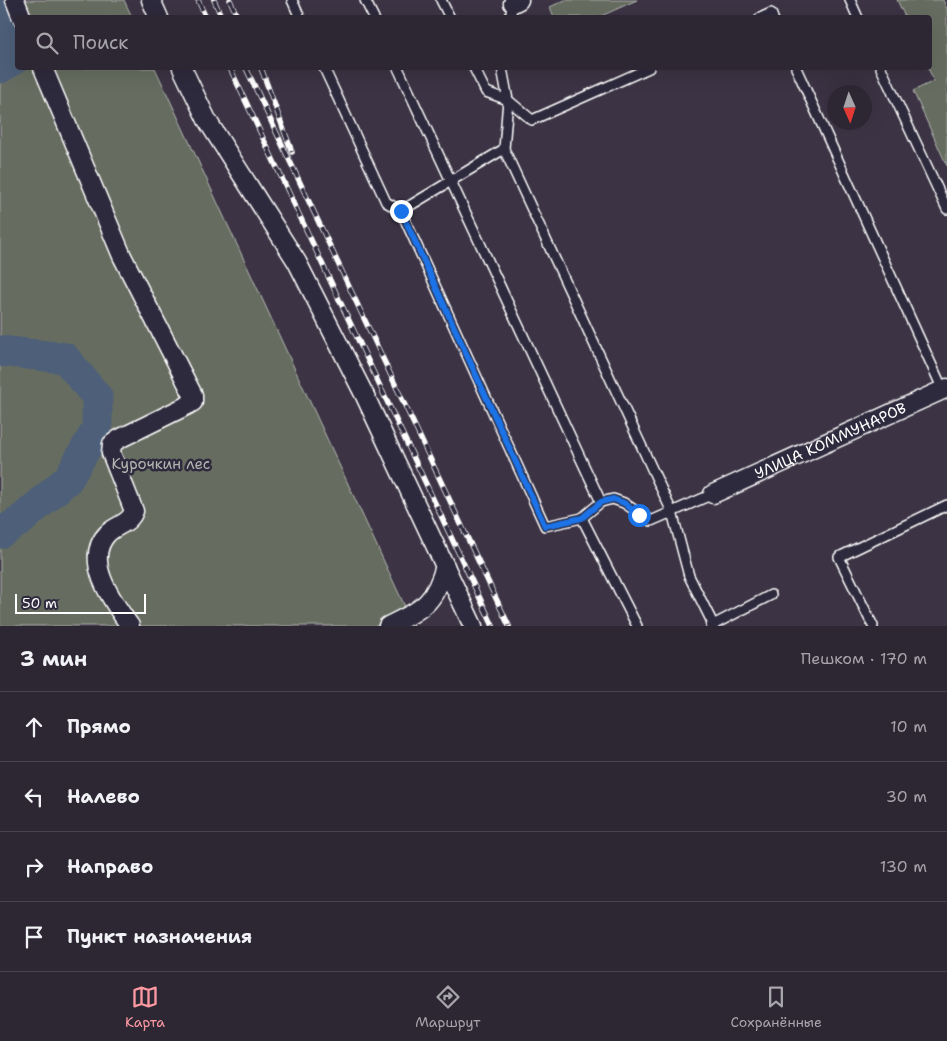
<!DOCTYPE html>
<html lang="ru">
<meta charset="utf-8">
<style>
:root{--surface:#2d2633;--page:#39323f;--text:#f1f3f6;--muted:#a7a5ac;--line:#48434e;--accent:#ff9aa2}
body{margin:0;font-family:"Shantell Sans",sans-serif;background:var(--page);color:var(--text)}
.compass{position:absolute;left:827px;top:85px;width:45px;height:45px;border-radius:50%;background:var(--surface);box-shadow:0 5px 20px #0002;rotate:177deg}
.scale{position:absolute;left:15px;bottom:12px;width:131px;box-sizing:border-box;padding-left:5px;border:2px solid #fff;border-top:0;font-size:14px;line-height:18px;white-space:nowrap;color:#fff;-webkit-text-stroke:4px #2f2a3d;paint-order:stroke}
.stop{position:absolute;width:15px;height:15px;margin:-11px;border:4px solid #1a73e8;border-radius:50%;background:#fff}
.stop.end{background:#1a73e8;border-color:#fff;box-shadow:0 1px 5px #0008}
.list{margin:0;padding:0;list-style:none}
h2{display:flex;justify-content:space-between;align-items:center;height:65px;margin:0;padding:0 20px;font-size:21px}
h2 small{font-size:16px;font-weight:400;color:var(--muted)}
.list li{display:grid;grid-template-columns:32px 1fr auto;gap:15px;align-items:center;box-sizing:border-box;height:70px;padding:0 20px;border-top:1px solid var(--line)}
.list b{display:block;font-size:19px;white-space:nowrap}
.list em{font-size:16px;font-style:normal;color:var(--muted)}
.icon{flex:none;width:28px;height:28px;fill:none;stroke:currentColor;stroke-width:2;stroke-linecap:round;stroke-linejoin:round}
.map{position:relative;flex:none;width:947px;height:626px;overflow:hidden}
.search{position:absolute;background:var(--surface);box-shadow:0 5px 20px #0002;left:15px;right:15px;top:15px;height:55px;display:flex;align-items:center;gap:12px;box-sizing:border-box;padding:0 18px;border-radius:5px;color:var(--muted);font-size:19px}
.sheet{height:345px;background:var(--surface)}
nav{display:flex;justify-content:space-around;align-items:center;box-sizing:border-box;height:70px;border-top:1px solid var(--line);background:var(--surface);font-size:14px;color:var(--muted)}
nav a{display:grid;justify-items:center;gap:2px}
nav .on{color:var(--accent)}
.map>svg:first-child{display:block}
.green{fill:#666d60;stroke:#b2b6b0}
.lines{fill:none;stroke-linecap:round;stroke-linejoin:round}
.river{stroke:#4e5f79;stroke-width:31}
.service-casing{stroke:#fff;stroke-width:12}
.minor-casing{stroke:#fff;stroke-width:21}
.service{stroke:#2f2a3d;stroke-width:9}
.minor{stroke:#2f2a3d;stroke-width:18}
.rail-casing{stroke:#fff;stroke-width:5.5}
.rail{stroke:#2f2a3d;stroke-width:4;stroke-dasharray:11;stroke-linecap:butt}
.route{stroke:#1a73e8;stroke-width:6}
.labels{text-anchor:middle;stroke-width:5;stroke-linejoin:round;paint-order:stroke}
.street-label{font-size:15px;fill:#fff;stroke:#2f2a3d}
.park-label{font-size:15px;fill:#b2b6b0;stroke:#2f2a3d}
</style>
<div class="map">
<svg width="947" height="626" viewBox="0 0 947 626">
<rect width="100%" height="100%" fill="#3c3344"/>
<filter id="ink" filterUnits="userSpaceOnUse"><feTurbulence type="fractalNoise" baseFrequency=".02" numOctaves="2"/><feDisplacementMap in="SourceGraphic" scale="10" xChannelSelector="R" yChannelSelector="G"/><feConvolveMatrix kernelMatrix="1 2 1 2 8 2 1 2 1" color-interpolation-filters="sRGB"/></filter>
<g filter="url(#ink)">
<!-- green -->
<g class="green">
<polygon points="0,0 124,0 132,17 18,18 18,68 155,68 414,626 0,626"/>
<polygon points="565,0 637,0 599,17 554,17 550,7"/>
<polygon points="897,0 943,0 947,9 947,166 913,91 934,81 928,68 930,18 905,17"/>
</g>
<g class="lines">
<!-- river -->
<g class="river">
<polyline points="0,13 16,58 0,68"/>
<polyline points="0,351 65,358 97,397 97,429 68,479 20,521 0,533"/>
</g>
<defs>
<g id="service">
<polyline points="292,0 300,18"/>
<polyline points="365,0 374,18"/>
<polyline points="441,0 450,18"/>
<polyline points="850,0 858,18"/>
<polyline points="510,18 513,3"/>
<polyline points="760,18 771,13 773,18"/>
<polyline points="324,68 386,202 401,211 545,526 582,518 601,502 613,499 624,503 651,521 713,494"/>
<polyline points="398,68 601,502"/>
<polyline points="474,68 486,92 508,100 504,149 672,512 689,576 714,626"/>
<polyline points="502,68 508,100 532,120 649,68"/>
<polyline points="796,68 943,390"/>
<polyline points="881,68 947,209"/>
<polyline points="401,211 504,149"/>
<polyline points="582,518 637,626"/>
<polyline points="711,626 771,595"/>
<polyline points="873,626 839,557 947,505"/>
</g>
<g id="minor">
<polyline points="15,0 22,18"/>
<polyline points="151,0 159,18"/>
<polyline points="513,3 519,0"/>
<path d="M43,68L122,256L193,395V402L188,405L119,439L112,444L111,453L134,511C129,524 118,524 108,533C81,560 114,603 130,626"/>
<polyline points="182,68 207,120 297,262 365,396 473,626"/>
<path id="s1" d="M713,494L947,388"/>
<path d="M388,626C422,609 434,605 445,566"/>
</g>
</defs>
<!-- service casing -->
<use href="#service" class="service-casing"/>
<!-- minor casing -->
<use href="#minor" class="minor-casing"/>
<!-- service -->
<use href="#service" class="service"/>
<!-- minor -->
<use href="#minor" class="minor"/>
<defs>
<g id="rail">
<polyline points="198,0 206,18"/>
<polyline points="214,0 222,18"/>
<polyline points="230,0 238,18"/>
<polyline points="230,68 493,626"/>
<polyline points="246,68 509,626"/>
<polyline points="261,68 292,152"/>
</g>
</defs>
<!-- rail casing -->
<use href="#rail" class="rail-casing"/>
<!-- rail -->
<use href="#rail" class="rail"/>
</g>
</g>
<g class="lines" filter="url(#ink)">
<!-- route -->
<polyline class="route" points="401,211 545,526 582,518 601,502 613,499 624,503 639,515"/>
</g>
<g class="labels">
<!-- street labels -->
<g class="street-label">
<text dy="5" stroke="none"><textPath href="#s1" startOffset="129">УЛИЦА КОММУНАРОВ</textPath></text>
</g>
<!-- park labels -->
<g class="park-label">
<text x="161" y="469">Курочкин лес</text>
</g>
</g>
</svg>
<svg class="compass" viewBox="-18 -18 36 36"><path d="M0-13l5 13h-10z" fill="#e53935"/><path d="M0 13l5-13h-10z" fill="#a7a5ac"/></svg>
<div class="scale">50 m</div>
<div class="stop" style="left:639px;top:515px"></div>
<div class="stop end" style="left:401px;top:211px"></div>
<div class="search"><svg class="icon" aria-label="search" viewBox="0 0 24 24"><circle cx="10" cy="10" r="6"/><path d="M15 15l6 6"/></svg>Поиск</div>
</div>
<section class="sheet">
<h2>3 мин<small>Пешком · 170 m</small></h2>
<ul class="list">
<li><svg class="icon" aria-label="ahead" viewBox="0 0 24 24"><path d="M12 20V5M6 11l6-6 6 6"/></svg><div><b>Прямо</b></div><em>10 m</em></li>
<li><svg class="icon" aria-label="left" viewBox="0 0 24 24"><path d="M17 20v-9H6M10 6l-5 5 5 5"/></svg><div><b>Налево</b></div><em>30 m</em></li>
<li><svg class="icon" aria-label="right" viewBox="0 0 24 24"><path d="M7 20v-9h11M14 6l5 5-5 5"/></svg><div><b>Направо</b></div><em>130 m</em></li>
<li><svg class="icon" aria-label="arrive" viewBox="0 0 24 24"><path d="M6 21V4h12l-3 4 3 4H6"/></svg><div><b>Пункт назначения</b></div></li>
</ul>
</section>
<nav>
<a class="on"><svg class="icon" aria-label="map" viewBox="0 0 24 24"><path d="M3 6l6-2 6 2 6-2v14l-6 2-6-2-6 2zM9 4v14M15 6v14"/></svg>Карта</a>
<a><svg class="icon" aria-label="directions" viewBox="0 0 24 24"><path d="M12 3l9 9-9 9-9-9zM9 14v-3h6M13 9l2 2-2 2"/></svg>Маршрут</a>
<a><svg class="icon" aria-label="saved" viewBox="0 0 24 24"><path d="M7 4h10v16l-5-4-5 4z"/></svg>Сохранённые</a>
</nav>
